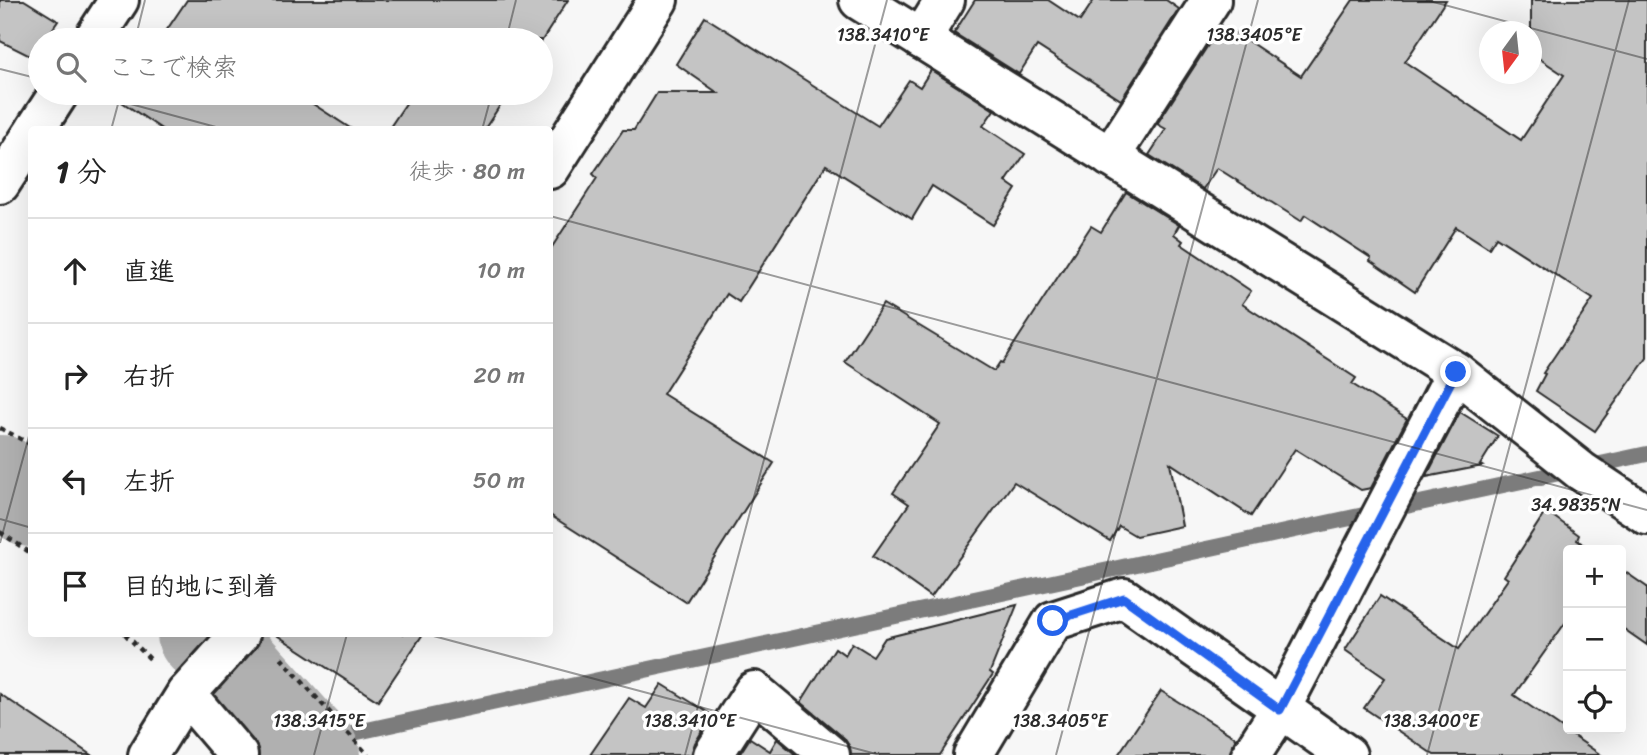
<!DOCTYPE html>
<html lang="ja">
<meta charset="utf-8">
<style>
:root{--surface:#fff;--page:#f6f6f6;--text:#222;--muted:#767676;--line:#e0e0e0}
body{margin:0;font-family:Sriracha,"Klee One",sans-serif;background:var(--page);color:var(--text)}
.controls{position:absolute;right:21px;bottom:21px;display:grid;overflow:hidden;border-radius:7px;box-shadow:0 7px 28px #0002}
.controls button{width:63px;height:63px;display:grid;place-items:center;padding:0;border:0;border-bottom:2px solid var(--line);background:var(--surface);color:var(--text);font:35px sans-serif}
.compass{position:absolute;left:1479px;top:21px;width:63px;height:63px;border-radius:50%;background:var(--surface);box-shadow:0 7px 28px #0002;rotate:195deg}
.stop{position:absolute;width:21px;height:21px;margin:-16px;border:5px solid #2563eb;border-radius:50%;background:#fff}
.stop.end{background:#2563eb;border-color:#fff;box-shadow:0 2px 7px #0008}
.list{margin:0;padding:0;list-style:none}
h2{display:flex;justify-content:space-between;align-items:center;height:91px;margin:0;padding:0 28px;font-size:30px}
h2 small{font-size:23px;font-weight:400;color:var(--muted)}
.list li{display:grid;grid-template-columns:46px 1fr auto;gap:21px;align-items:center;box-sizing:border-box;height:105px;padding:0 28px;border-top:2px solid var(--line)}
.list b{display:block;font-size:26px;white-space:nowrap}
.list em{font-size:23px;font-style:normal;color:var(--muted)}
.icon{flex:none;width:38px;height:38px;fill:none;stroke:currentColor;stroke-width:2;stroke-linecap:round;stroke-linejoin:round}
.map{position:relative;flex:none;width:1647px;height:755px;overflow:hidden}
.search{position:absolute;background:var(--surface);box-shadow:0 7px 28px #0002;left:28px;top:28px;width:525px;height:77px;display:flex;align-items:center;gap:18px;box-sizing:border-box;padding:0 24px;border-radius:38px;color:var(--muted);font-size:26px}
.panel{position:absolute;background:var(--surface);box-shadow:0 7px 28px #0002;left:28px;top:126px;width:525px;height:511px;border-radius:7px}
.map>svg:first-child{display:block}
.lines{fill:none;stroke-linecap:round;stroke-linejoin:round}
.stream{stroke:#7b7b7b;stroke-width:16}
.river{stroke:#b0b0b0;stroke-width:94}
.building{fill:#c4c4c4;stroke:#2b2b2b;stroke-width:2}
.minor-casing{stroke:#2b2b2b;stroke-width:44}
.path{stroke:#2b2b2b;stroke-width:4.5;stroke-dasharray:5 5;stroke-linecap:butt}
.minor{stroke:#fff;stroke-width:38}
.route{stroke:#2563eb;stroke-width:9}
.ticks{fill:none;stroke:#2b2b2b;stroke-width:2;stroke-opacity:0.45}
.ticks-label{font-size:18px;text-anchor:middle;fill:#2b2b2b;stroke:#fff;stroke-width:7;stroke-linejoin:round;paint-order:stroke}
</style>
<div class="map">
<svg width="1647" height="755" viewBox="0 0 1647 755">
<rect width="100%" height="100%" fill="#f7f7f7"/>
<filter id="ink" filterUnits="userSpaceOnUse"><feTurbulence type="fractalNoise" baseFrequency=".0143" numOctaves="2"/><feDisplacementMap in="SourceGraphic" scale="14" xChannelSelector="R" yChannelSelector="G"/><feConvolveMatrix kernelMatrix="1 2 1 2 8 2 1 2 1" color-interpolation-filters="sRGB"/></filter>
<g filter="url(#ink)">
<g class="lines">
<!-- stream -->
<polyline class="stream" points="302,744 1647,454"/>
<!-- river -->
<g class="river">
<polyline points="0,482 32,500"/>
<polyline points="204,634 313,755"/>
</g>
</g>
<!-- building -->
<g class="building">
<polygon points="0,0 24,0 58,21 45,40 40,40 40,48 34,58 0,41"/>
<polygon points="187,0 568,0 541,42 541,40 160,40"/>
<polygon points="975,0 1048,0 1080,21 1094,0 1166,0 1179,9 1121,100 1037,46 1019,74 954,33"/>
<polygon points="1353,0 1446,0 1405,62 1521,140 1564,75 1531,53 1531,0 1647,0 1647,358 1595,431 1536,391 1545,374 1543,373 1593,299 1496,237 1489,248 1456,227 1415,292 1370,261 1371,258 1305,215 1301,221 1217,168 1203,189 1149,155 1166,129 1157,124 1216,33 1221,36 1227,27 1301,76"/>
<polygon points="705,17 878,126 909,80 920,87 931,70 994,110 983,126 1025,154 1006,182 1016,189 993,225 932,186 912,219 826,165 739,302 727,294 663,394 774,463 686,602 550,515 550,250 597,178 593,174 623,130 634,130 657,93 718,93 676,64"/>
<polygon points="124,93 296,93 353,130 163,130 119,100"/>
<polygon points="413,93 508,93 484,130 388,130"/>
<polygon points="1126,192 1179,225 1174,234 1183,241 1181,244 1251,291 1242,304 1356,378 1352,384 1407,419 1371,488 1361,490 1295,449 1251,516 1170,463 1182,526 1136,536 1119,526 1110,541 1014,482 931,597 873,556 909,504 893,493 940,424 845,362 883,304 994,371 1000,362 1002,363 1091,226 1101,232"/>
<polygon points="1460,412 1498,436 1480,465 1482,466 1426,477"/>
<polygon points="1546,511 1579,535 1577,540 1592,550 1568,550 1568,619 1514,695 1601,755 1434,755 1364,708 1385,678 1345,650 1380,596 1459,649 1508,579 1504,576"/>
<polygon points="1621,569 1647,587 1647,645 1621,627"/>
<polygon points="1017,605 990,672 993,674 940,755 851,755 850,747 844,738 801,702 835,648 845,655 852,643 873,656 885,638"/>
<polygon points="275,634 423,634 378,701"/>
<polygon points="662,684 712,715 695,743 691,755 590,755 629,698 646,708"/>
<polygon points="1161,691 1236,738 1229,755 1118,755"/>
<polygon points="0,694 91,755 0,755"/>
<polygon points="750,738 770,751 777,739 796,755 739,755"/>
</g>
<g class="lines">
<defs>
<g id="minor">
<polyline points="859,0 1456,372 1581,471 1647,515"/>
<polyline points="921,39 945,0"/>
<polyline points="93,40 119,0"/>
<polyline points="35,130 59,93"/>
<polyline points="1110,157 1211,0"/>
<polyline points="550,169 658,0"/>
<polyline points="0,184 32,135"/>
<polyline points="186,694 238,755"/>
<polyline points="148,755 186,694 240,634"/>
<polyline points="713,755 754,691 830,755"/>
<polyline points="973,755 1053,621 1124,598 1347,755"/>
<polyline points="1251,755 1280,710 1456,372"/>
</g>
</defs>
<!-- minor casing -->
<use href="#minor" class="minor-casing"/>
<!-- path -->
<g class="path">
<polyline points="0,428 32,445"/>
<polyline points="0,532 32,554"/>
<polyline points="125,634 153,662"/>
<polyline points="281,658 368,755"/>
</g>
<!-- minor -->
<use href="#minor" class="minor"/>
</g>
</g>
<g class="lines" filter="url(#ink)">
<!-- route -->
<polyline class="route" points="1053,621 1124,598 1280,710 1456,372"/>
</g>
<!-- ticks -->
<path class="ticks" d="M1426,0L1647,59M135,40L145,0M506,40L516,0M0,69L40,79M90,93L227,130M111,130L121,93M482,130L492,93M550,216L1647,510M0,519L32,528M0,543L32,425M426,634L880,755M314,755L347,634M685,755L887,0M1056,755L1258,0M1427,755L1629,0"/>
<g class="ticks-label">
<text x="883" y="41">138.3410°E</text>
<text x="1254" y="41">138.3405°E</text>
<text x="1576" y="511">34.9835°N</text>
<text x="319" y="727">138.3415°E</text>
<text x="690" y="727">138.3410°E</text>
<text x="1060" y="727">138.3405°E</text>
<text x="1431" y="727">138.3400°E</text>
</g>
</svg>
<div class="controls">
<button>+</button>
<button>−</button>
<button><svg class="icon" aria-label="locate" viewBox="0 0 24 24"><circle cx="12" cy="12" r="6"/><path d="M12 2v4M12 18v4M2 12h4M18 12h4"/></svg></button>
</div>
<svg class="compass" viewBox="-18 -18 36 36"><path d="M0-13l5 13h-10z" fill="#e53935"/><path d="M0 13l5-13h-10z" fill="#767676"/></svg>
<div class="stop" style="left:1053px;top:621px"></div>
<div class="stop end" style="left:1456px;top:372px"></div>
<div class="search"><svg class="icon" aria-label="search" viewBox="0 0 24 24"><circle cx="10" cy="10" r="6"/><path d="M15 15l6 6"/></svg>ここで検索</div>
<section class="panel">
<h2>1 分<small>徒歩 · 80 m</small></h2>
<ul class="list">
<li><svg class="icon" aria-label="ahead" viewBox="0 0 24 24"><path d="M12 20V5M6 11l6-6 6 6"/></svg><div><b>直進</b></div><em>10 m</em></li>
<li><svg class="icon" aria-label="right" viewBox="0 0 24 24"><path d="M7 20v-9h11M14 6l5 5-5 5"/></svg><div><b>右折</b></div><em>20 m</em></li>
<li><svg class="icon" aria-label="left" viewBox="0 0 24 24"><path d="M17 20v-9H6M10 6l-5 5 5 5"/></svg><div><b>左折</b></div><em>50 m</em></li>
<li><svg class="icon" aria-label="arrive" viewBox="0 0 24 24"><path d="M6 21V4h12l-3 4 3 4H6"/></svg><div><b>目的地に到着</b></div></li>
</ul>
</section>
</div>
